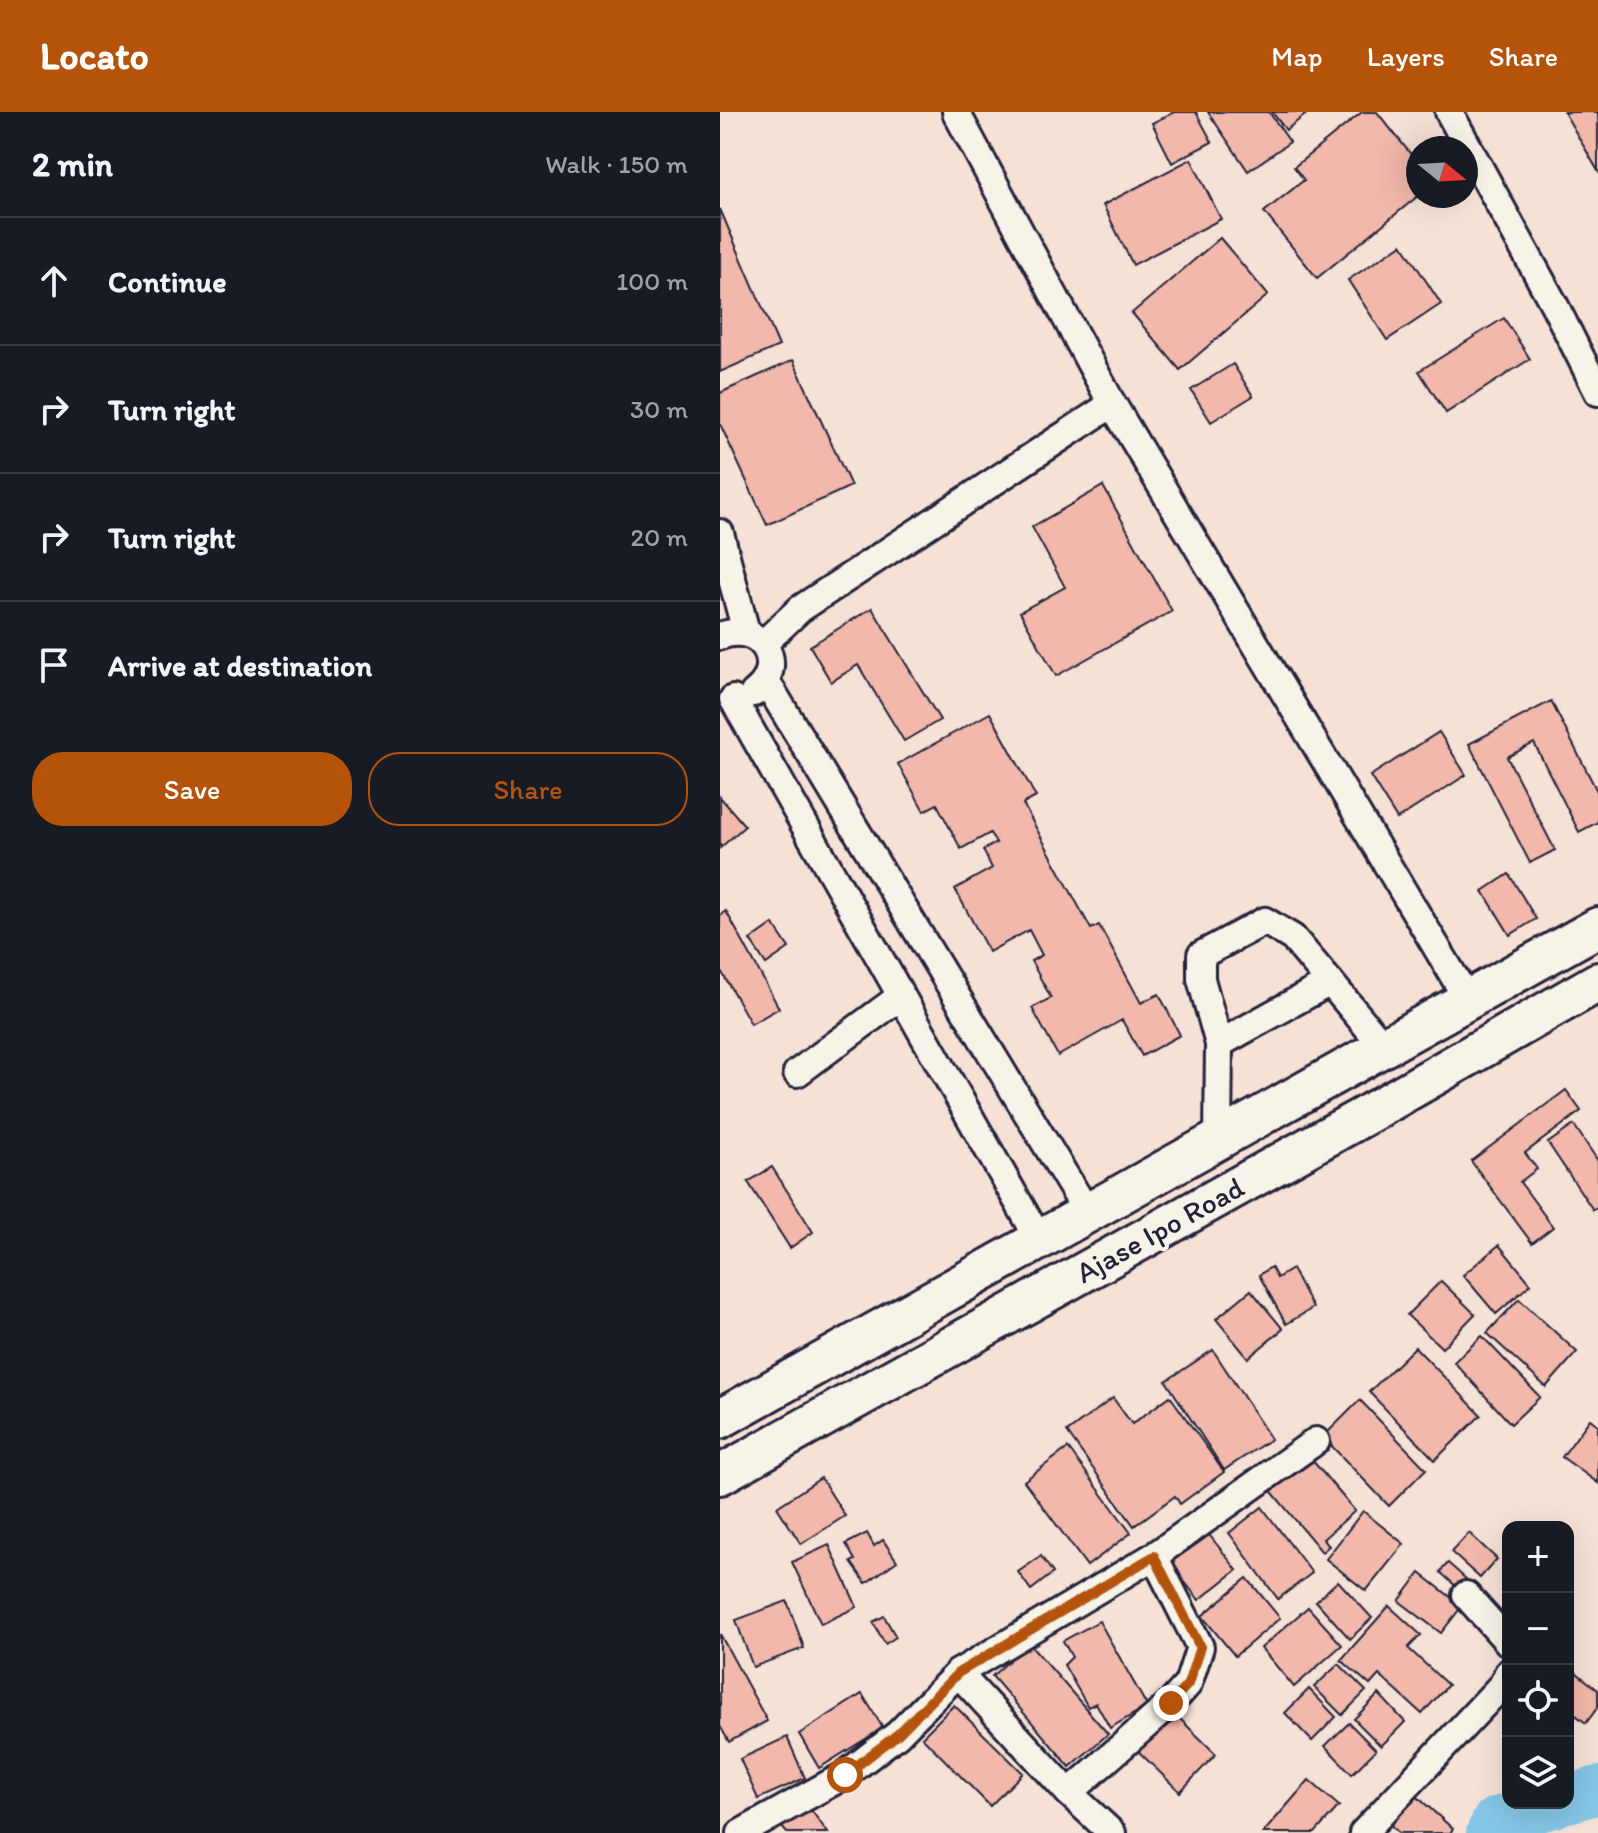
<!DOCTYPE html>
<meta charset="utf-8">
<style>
:root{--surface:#171b24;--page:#20242c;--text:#f1f3f6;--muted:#9ea1a6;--line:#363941;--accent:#b45309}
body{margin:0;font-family:Itim,sans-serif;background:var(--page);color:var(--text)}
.controls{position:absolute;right:24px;bottom:24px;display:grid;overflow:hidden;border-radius:16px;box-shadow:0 8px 32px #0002}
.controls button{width:72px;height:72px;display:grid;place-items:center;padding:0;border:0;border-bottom:2px solid var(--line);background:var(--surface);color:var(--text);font:40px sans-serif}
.compass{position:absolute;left:686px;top:24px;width:72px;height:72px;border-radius:50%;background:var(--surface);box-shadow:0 8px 32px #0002;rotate:108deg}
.stop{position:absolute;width:24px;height:24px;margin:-18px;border:6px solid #b45309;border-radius:50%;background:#fff}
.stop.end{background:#b45309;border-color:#fff;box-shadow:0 2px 8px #0008}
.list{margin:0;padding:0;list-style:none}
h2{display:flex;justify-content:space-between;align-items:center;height:104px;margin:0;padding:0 32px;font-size:34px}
h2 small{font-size:26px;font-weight:400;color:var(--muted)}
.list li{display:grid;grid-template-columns:52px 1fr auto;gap:24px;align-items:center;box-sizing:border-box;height:128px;padding:0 32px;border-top:2px solid var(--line)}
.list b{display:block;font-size:30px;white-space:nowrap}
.list em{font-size:26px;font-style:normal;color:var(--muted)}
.actions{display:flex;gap:16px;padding:24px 32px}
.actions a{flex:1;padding:18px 0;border:2px solid var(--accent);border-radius:32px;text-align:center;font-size:28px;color:var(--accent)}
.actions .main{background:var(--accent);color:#fff}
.icon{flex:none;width:44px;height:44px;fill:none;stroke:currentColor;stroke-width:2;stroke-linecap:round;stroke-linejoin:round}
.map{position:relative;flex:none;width:878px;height:1721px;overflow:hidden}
header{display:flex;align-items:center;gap:48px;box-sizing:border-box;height:112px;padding:0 40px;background:var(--accent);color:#fff}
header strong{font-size:38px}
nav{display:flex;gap:44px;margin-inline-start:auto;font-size:28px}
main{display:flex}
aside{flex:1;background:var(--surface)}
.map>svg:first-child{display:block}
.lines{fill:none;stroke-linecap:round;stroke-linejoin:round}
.river{stroke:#85c6e6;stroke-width:48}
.building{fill:#f2b8ab;stroke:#22223b;stroke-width:2}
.minor-casing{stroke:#22223b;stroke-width:32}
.highway-casing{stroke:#22223b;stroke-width:44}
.minor{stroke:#f7f3e8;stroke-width:26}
.highway{stroke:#f7f3e8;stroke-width:38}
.route{stroke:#b45309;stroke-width:10}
.labels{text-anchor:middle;stroke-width:8;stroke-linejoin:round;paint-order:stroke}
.street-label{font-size:30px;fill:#22223b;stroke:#f7f3e8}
</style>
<header>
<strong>Locato</strong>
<nav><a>Map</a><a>Layers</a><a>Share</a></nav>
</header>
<main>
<aside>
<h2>2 min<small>Walk · 150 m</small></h2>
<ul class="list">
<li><svg class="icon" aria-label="ahead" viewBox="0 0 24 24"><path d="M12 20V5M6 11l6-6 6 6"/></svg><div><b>Continue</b></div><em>100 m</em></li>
<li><svg class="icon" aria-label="right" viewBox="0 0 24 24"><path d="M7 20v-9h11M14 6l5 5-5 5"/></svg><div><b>Turn right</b></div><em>30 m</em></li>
<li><svg class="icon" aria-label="right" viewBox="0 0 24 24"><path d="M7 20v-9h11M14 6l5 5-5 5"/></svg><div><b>Turn right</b></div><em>20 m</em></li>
<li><svg class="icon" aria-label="arrive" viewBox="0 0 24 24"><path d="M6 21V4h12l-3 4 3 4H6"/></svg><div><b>Arrive at destination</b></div></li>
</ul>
<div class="actions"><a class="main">Save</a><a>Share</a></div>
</aside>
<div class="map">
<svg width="878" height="1721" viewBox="0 0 878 1721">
<rect width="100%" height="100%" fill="#f6e1d6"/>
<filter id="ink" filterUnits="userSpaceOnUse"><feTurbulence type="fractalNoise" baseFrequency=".0125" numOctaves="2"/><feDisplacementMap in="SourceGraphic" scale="16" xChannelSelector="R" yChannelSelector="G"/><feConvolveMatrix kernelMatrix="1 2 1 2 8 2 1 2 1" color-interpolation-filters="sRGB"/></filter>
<g filter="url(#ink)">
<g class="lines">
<!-- river -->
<g class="river">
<polyline points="848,1687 878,1678"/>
<polyline points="770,1721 776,1709 836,1691"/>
</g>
</g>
<!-- building -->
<g class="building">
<polygon points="454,0 476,0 492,30 452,51 432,11"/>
<polygon points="488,0 549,0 570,30 528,59"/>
<polygon points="552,0 589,0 566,18"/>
<polygon points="642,0 657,0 698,51 698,84 597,166 544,100 584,68 574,55"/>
<polygon points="844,0 878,0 878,59"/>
<polygon points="471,47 501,107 413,153 383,93"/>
<polygon points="0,97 59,234 0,260"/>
<polygon points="500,126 548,183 460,258 412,201"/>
<polygon points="682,132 721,192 667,228 628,168"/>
<polygon points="784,206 810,247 726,301 699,259"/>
<polygon points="73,248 131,374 47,413 0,312 0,281"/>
<polygon points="513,252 533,284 491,310 471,278"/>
<polygon points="383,374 452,499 336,564 300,500 345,475 312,415"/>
<polygon points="152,496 220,608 184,629 138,553 111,570 90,534"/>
<polygon points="831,589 878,681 878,710 859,720 814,631 787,645 835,738 810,751 749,632"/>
<polygon points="270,601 316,685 303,692 371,817 379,813 421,891 439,882 460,923 422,944 402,908 338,944 312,896 331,886 311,849 322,843 309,818 269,840 235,777 272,756 263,738 276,731 270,721 241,737 217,692 204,699 178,652"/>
<polygon points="719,620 746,663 677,707 650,664"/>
<polygon points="0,685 25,714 0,736"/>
<polygon points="789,762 816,807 790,823 763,779"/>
<polygon points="6,799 59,896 31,912 0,857 0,803"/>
<polygon points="53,812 69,836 46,852 30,828"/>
<polygon points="846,978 861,999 805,1041 817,1057 800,1070 833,1115 812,1131 751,1049"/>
<polygon points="854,1013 878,1049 878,1095 873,1098 828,1031"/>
<polygon points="52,1055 93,1120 70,1136 28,1070"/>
<polygon points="779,1133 811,1172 776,1202 743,1163"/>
<polygon points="551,1155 557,1166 572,1157 593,1196 566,1212 539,1163"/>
<polygon points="721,1169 755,1202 722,1236 687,1203"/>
<polygon points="531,1178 563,1217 528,1246 496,1207"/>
<polygon points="799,1187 857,1240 826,1275 767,1221"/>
<polygon points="762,1224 820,1285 791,1312 734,1250"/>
<polygon points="695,1235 761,1303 715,1348 649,1280"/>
<polygon points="493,1238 551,1327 504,1358 446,1269"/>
<polygon points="450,1284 504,1360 460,1392 455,1384 414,1414 347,1320 393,1286 412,1312"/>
<polygon points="640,1288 706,1357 669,1394 603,1325"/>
<polygon points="870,1307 878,1313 878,1371 842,1345"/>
<polygon points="348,1336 411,1421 367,1454 304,1369"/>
<polygon points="587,1342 635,1399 603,1427 609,1434 602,1440 548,1375"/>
<polygon points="101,1366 125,1404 81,1432 57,1395"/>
<polygon points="542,1395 592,1461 558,1487 509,1421"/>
<polygon points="643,1399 684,1432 646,1479 606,1447"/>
<polygon points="487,1420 517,1458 479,1488 449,1450"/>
<polygon points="147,1421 154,1434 163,1428 177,1449 146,1471 131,1450 135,1448 126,1432"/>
<polygon points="749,1421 777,1447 760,1466 731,1440"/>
<polygon points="109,1433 137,1495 101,1512 72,1450"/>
<polygon points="321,1444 333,1461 311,1478 298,1460"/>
<polygon points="728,1451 746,1467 738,1476 720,1460"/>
<polygon points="700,1461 742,1494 721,1521 679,1489"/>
<polygon points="527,1466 560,1506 515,1544 482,1504"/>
<polygon points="618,1469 652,1506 630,1527 596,1489"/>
<polygon points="67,1489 84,1536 33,1555 16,1508"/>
<polygon points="669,1494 701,1523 688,1536 728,1573 702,1602 659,1563 650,1573 621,1548"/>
<polygon points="588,1495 622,1533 574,1575 541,1536"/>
<polygon points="164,1504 176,1525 165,1532 153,1510"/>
<polygon points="379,1509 427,1594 390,1616 376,1591 368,1595 344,1553 352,1545 343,1529"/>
<polygon points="0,1522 47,1609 9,1630 0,1614"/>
<polygon points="309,1531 388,1622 350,1655 272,1564"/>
<polygon points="619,1552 646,1579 622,1603 594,1575"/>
<polygon points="848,1554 878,1578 878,1595 866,1611 848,1597"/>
<polygon points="589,1577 616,1605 592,1629 565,1601"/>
<polygon points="142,1582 163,1616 99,1656 79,1622"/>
<polygon points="659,1582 685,1610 661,1634 634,1607"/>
<polygon points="234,1593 303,1661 270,1694 202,1625"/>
<polygon points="454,1601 496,1642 460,1680 418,1639"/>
<polygon points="629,1611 656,1638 632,1662 605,1634"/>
<polygon points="67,1625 85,1666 38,1687 20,1647"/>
<polygon points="589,1668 619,1694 595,1721 543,1721"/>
<polygon points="692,1680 733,1717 730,1721 679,1721 666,1709"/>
<polygon points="88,1694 108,1721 67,1721 61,1714"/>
</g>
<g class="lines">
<defs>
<g id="minor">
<polyline points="236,0 390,288 748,888"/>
<polyline points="729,0 836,196 878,280"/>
<polyline points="0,421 26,520"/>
<path d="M0,524C42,508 69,554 34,581"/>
<polyline points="43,532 80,497 392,292"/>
<polyline points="46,569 367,1100"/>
<polyline points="13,587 319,1127"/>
<polyline points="499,932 481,867 481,843 545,809 573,826 610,870"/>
<polyline points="77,961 181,884"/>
<polyline points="498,1027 499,932 610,870 664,935"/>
<polyline points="746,1483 788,1530"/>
<polyline points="238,1561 349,1681 392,1721"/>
<polyline points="349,1681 451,1591 468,1572 480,1535 434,1444"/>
<polyline points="21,1721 125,1663 178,1622 238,1561 434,1444 596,1329"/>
<polyline points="643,1721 783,1572 788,1561"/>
</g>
<g id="highway">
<polyline points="0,1307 878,815"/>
<polyline points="0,1363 662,994 878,870"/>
</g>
</defs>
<!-- minor casing -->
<use href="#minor" class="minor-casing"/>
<!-- highway casing -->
<use href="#highway" class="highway-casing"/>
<!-- minor -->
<use href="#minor" class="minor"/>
<!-- highway -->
<use href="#highway" class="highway"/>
</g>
</g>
<g class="lines" filter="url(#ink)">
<!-- route -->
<polyline class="route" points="125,1663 178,1622 238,1561 434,1444 480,1535 468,1572 451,1591"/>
</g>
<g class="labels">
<!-- street labels -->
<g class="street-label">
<text transform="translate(440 1118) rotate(-29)" y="10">Ajase Ipo Road</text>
</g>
</g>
</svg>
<div class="controls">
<button>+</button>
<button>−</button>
<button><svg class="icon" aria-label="locate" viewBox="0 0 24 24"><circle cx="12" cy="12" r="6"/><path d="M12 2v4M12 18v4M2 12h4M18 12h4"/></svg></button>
<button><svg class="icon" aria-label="layers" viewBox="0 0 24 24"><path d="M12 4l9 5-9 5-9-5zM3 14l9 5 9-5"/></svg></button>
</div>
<svg class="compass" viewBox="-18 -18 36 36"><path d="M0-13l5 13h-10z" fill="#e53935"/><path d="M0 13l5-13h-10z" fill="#9ea1a6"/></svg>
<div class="stop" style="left:125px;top:1663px"></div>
<div class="stop end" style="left:451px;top:1591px"></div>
</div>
</main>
